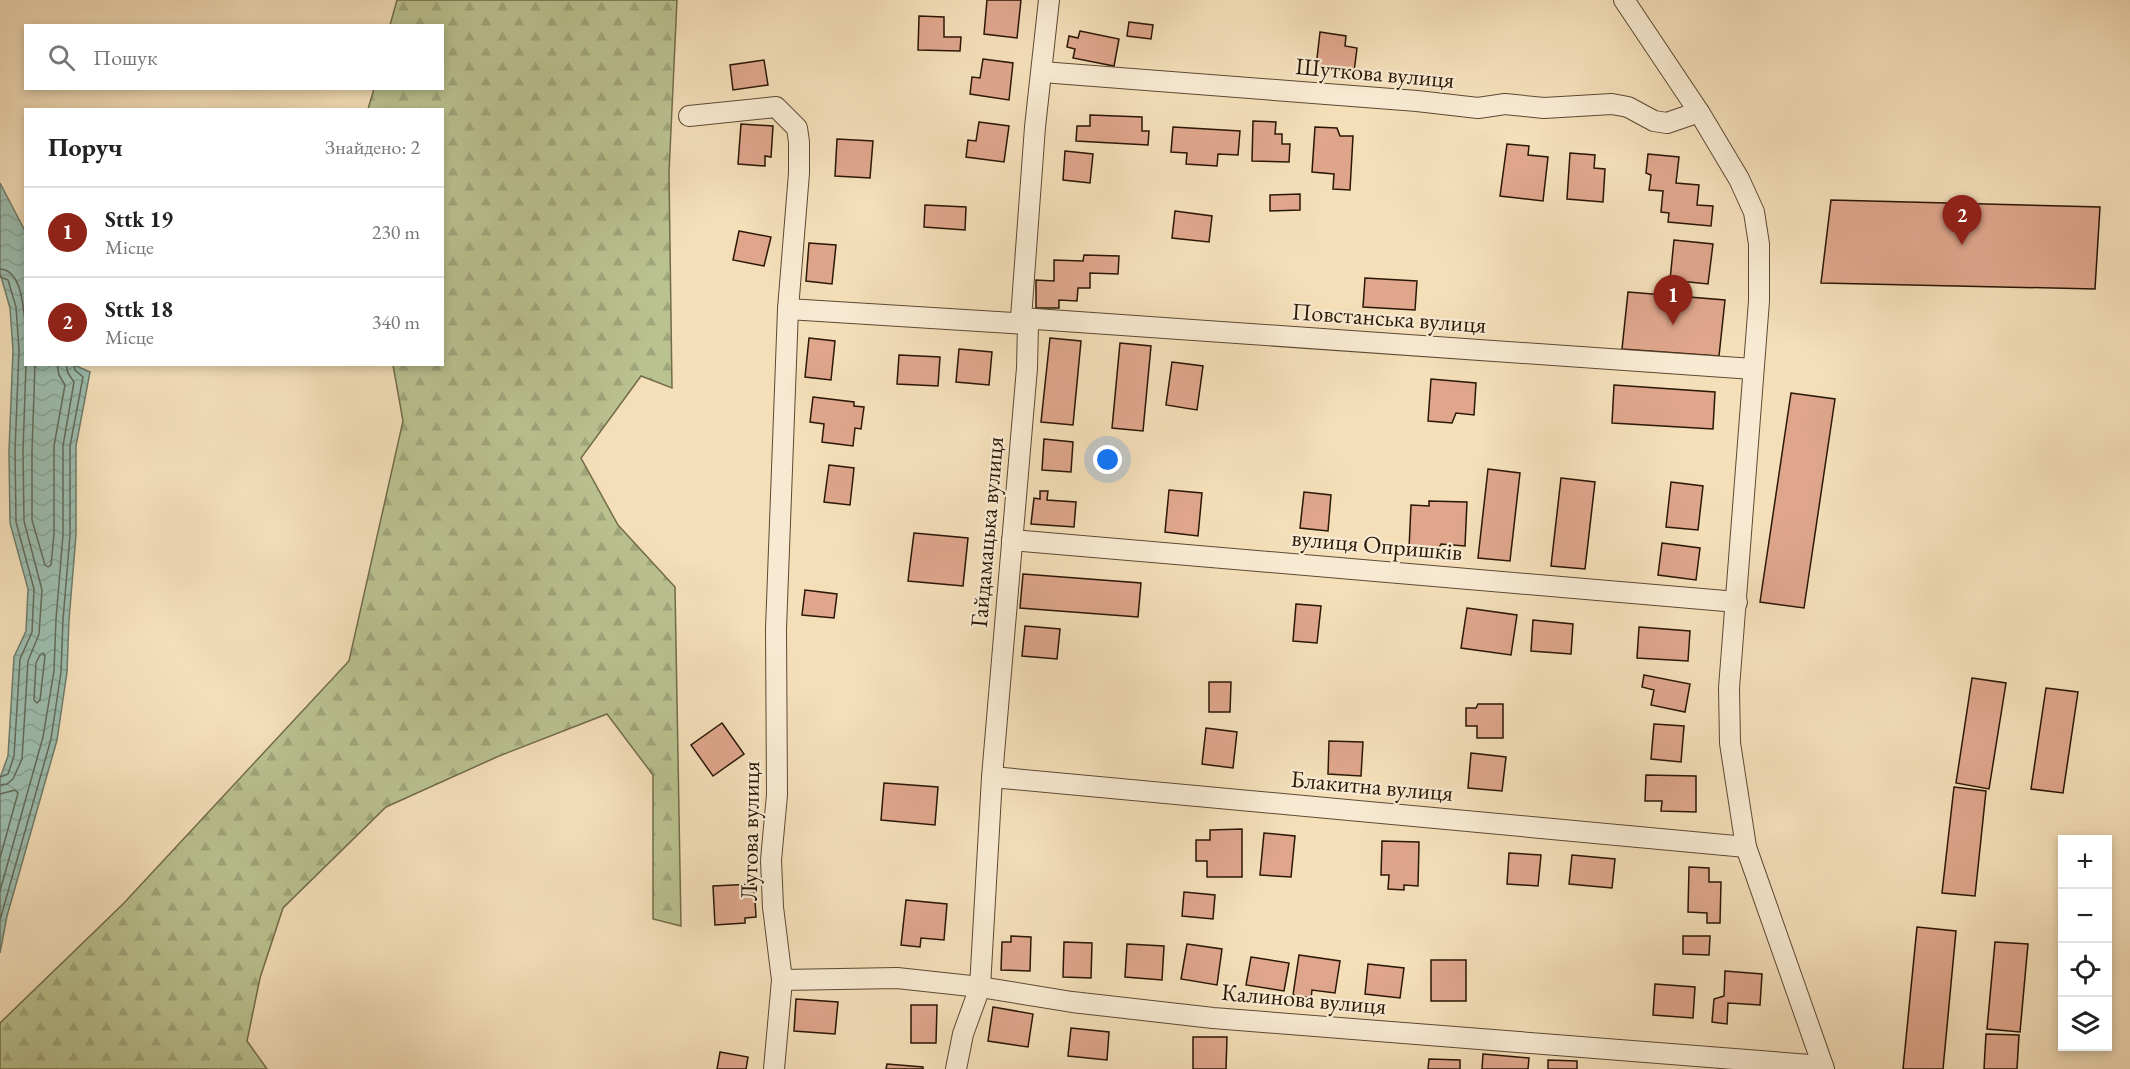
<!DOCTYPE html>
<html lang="uk">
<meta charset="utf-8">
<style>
:root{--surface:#fff;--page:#f6f6f6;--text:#222;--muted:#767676;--line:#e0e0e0;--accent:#8f2418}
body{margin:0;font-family:"EB Garamond",serif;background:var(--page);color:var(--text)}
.controls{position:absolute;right:18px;bottom:18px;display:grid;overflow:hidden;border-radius:0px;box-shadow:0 3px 9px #0003}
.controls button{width:54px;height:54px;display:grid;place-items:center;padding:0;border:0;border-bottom:2px solid var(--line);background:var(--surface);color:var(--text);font:30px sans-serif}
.you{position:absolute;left:1108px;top:460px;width:21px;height:21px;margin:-15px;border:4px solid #fff;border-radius:50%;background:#1a73e8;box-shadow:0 0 0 9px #1a73e833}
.badge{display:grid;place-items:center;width:39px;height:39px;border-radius:50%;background:var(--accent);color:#fff;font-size:20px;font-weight:700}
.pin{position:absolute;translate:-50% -50px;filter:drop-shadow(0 2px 3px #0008)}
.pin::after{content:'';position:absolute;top:32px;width:21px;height:18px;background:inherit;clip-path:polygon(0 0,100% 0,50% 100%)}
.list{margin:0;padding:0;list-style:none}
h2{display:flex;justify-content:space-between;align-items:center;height:78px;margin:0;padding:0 24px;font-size:26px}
h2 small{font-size:20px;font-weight:400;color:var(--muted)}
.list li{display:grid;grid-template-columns:39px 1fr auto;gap:18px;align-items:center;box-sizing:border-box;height:90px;padding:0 24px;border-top:2px solid var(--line)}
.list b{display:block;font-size:22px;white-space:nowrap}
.list p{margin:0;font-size:20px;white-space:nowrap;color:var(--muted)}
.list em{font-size:20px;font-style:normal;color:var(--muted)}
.icon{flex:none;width:33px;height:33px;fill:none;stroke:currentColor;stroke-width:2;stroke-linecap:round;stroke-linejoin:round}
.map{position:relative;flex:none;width:2130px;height:1069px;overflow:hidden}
.search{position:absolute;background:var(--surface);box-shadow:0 3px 9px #0003;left:24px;top:24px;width:420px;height:66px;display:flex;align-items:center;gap:15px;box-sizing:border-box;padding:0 21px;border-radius:0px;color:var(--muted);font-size:22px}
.panel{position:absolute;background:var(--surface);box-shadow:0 3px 9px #0003;left:24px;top:108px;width:420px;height:258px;border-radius:0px}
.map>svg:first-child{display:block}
.forest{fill:url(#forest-firs);stroke:#726c4a;stroke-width:1.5}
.water{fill:url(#water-waves);stroke:#6e7b6a;stroke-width:1.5}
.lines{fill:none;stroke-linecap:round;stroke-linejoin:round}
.shore{stroke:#636a5a;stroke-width:1.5}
.building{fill:#dfa68c;stroke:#2a1705;stroke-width:1.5}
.minor-casing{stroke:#5c4932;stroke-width:22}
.minor{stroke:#f8ead2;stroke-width:20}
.labels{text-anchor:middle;stroke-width:4.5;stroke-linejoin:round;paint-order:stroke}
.street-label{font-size:24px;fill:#2a1705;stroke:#f8ead2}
</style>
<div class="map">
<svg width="2130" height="1069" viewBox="0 0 2130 1069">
<defs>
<pattern id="forest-firs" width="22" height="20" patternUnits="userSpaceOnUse" patternTransform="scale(1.5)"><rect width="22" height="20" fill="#bac290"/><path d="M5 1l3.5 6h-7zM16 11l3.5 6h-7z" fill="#a0a67b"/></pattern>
<pattern id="water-waves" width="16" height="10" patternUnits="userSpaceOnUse" patternTransform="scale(1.5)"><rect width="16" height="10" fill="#9cbdae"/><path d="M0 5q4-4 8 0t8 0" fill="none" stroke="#87a294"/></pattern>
</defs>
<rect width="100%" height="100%" fill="#f4dfb9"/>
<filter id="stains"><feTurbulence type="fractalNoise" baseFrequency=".00333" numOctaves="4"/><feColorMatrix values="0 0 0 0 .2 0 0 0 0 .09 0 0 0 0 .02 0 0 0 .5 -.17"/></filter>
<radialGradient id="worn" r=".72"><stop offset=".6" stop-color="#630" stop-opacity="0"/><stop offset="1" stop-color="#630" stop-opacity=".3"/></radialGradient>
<!-- forest -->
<polygon class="forest" points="397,0 677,0 669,173 672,388 641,376 581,458 618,525 675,587 681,926 653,919 653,775 607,714 499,756 386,807 283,908 260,978 247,1041 267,1069 0,1069 0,1023 123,904 349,661 403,421 393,365 442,364 442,110 368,109 374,89 442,88 442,26 390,25"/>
<!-- water -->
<polygon class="water" points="0,183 25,231 26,364 74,365 90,372 76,446 76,535 69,620 67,672 57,740 7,916 0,953 0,778 8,756 14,657 26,631 28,589 10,523 9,451 13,350 10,308 0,273"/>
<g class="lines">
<!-- shore -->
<g class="shore">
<path d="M0,269C24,270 24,316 26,335"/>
<polyline points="0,277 8,280 16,307 19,350 15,451 16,522 34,589 32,632 20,659 14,756 8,774 0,777"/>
<polyline points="35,364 32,451 32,520 45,565 48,567 51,565 54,534 54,446 65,385 59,375 57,364"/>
<polygon points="43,653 45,656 40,700 37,703 34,700 36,663 40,655"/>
<polyline points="0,785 7,784 13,779 22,759 28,661 39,634 42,590 24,521 23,451 26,364"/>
<polyline points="0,794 15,790 18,793 0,858"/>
<polyline points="0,891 43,737 54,671 56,619 63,535 63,446 74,382 68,373 66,364"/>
<polyline points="0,920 51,739 61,672 63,620 70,535 70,446 83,377 75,370 74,364"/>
</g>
</g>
<!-- building -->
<g class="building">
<polygon points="987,0 1021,0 1017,38 984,34"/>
<polygon points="919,16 944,17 944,37 961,37 960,51 918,50"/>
<polygon points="1129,22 1153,25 1151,39 1127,36"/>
<polygon points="1080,31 1119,39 1114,66 1073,58 1075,49 1067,47 1069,36 1078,38"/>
<polygon points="1320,32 1346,36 1345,46 1357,48 1354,72 1316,67"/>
<polygon points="983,59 1013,63 1009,100 970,94 972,77 980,78"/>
<polygon points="764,60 768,85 733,90 730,65"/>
<polygon points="1090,115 1142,117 1142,131 1149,131 1148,145 1076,141 1077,126 1090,126"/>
<polygon points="1253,121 1276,122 1275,134 1282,134 1282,144 1290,144 1289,162 1252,161"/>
<polygon points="979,122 1009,126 1004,162 966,157 968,140 976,141"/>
<polygon points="741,124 773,126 771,157 765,156 765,166 738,164"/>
<polygon points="1173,127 1240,131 1238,155 1218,154 1217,166 1186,164 1187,153 1171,152"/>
<polygon points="1315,127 1337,128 1340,136 1353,136 1350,190 1333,189 1334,174 1312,172"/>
<polygon points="837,139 873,141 870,178 835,176"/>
<polygon points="1507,144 1529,146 1528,155 1548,157 1543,201 1500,196"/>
<polygon points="1065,151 1093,154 1090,183 1063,180"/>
<polygon points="1570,153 1595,155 1594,168 1605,169 1603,202 1567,199"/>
<polygon points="1648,154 1679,157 1676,183 1699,185 1697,205 1713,206 1711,226 1668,222 1669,213 1661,212 1663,191 1649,190 1651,175 1646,173"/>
<polygon points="1300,194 1300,210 1270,211 1270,195"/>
<polygon points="1831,200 2100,207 2095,289 1821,283"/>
<polygon points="925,205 966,207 965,230 924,227"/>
<polygon points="1175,211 1212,216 1209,242 1172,238"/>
<polygon points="739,231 771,237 764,266 733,260"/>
<polygon points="1674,240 1713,244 1708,284 1670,280"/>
<polygon points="809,243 836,245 832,284 806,281"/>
<polygon points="1084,255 1119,256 1118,274 1090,273 1090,288 1078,288 1077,301 1059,300 1059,308 1036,308 1036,280 1054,281 1054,260 1083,261"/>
<polygon points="1365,278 1417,281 1415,310 1363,307"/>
<polygon points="1628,292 1725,300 1719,356 1622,349"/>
<polygon points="809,338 835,341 831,380 805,377"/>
<polygon points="1050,338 1081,341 1073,425 1041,422"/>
<polygon points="1120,343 1151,346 1143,431 1112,428"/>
<polygon points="959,349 992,352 989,385 956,382"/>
<polygon points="899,355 940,357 938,386 897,384"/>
<polygon points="1172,362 1203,366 1197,410 1166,405"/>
<polygon points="1431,379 1476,383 1474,415 1456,413 1452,423 1428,421"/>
<polygon points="1614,385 1715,392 1713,429 1612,423"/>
<polygon points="1791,393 1835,399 1804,608 1760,602"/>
<polygon points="813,397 854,402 854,406 864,407 861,429 855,428 853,446 822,442 824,424 810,422"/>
<polygon points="1044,439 1073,442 1071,472 1042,470"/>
<polygon points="829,465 854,468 850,505 824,502"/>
<polygon points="1488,469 1520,473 1510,561 1478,558"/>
<polygon points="1561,478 1595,482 1585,569 1551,566"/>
<polygon points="1671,482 1703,486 1698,530 1666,527"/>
<polygon points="1169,490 1202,493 1198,536 1165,532"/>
<polygon points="1040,491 1048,491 1047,500 1076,502 1074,527 1031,524 1034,498 1040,499"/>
<polygon points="1304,492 1331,495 1328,531 1300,528"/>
<polygon points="1429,501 1467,502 1465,546 1441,544 1438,550 1409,549 1411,505 1429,506"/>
<polygon points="914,533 968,538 963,586 908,581"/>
<polygon points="1662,543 1700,548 1696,580 1658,575"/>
<polygon points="1023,574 1141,583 1138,617 1020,608"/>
<polygon points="805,590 837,594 834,618 802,615"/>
<polygon points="1296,604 1321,606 1317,643 1293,641"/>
<polygon points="1467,608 1517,615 1511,655 1461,648"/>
<polygon points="1533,620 1573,624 1571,654 1531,651"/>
<polygon points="1025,626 1060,629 1057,659 1022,656"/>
<polygon points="1639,627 1690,631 1688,661 1637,658"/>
<polygon points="1644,675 1690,684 1685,712 1651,705 1654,690 1642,687"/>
<polygon points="1972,678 2006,683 1989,789 1956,783"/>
<polygon points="1209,682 1231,682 1230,712 1209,712"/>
<polygon points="2046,688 2078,692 2063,793 2031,789"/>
<polygon points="1478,704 1503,704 1503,738 1477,738 1477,726 1466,726 1466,708 1476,708"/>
<polygon points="722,723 744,754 713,776 691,745"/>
<polygon points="1654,724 1684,726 1681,762 1651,759"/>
<polygon points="1206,728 1237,732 1233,768 1202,764"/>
<polygon points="1329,741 1363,742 1361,776 1328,774"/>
<polygon points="1471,753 1506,757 1502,791 1468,788"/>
<polygon points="1646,775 1696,776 1696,812 1661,811 1662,801 1645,801"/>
<polygon points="884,783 938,787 935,825 881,820"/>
<polygon points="1954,787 1986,791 1975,896 1942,893"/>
<polygon points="1242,829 1242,877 1207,877 1207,861 1196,861 1196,840 1210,840 1210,830"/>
<polygon points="1264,833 1295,836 1291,877 1260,875"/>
<polygon points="1382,841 1419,842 1418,886 1404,885 1404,890 1388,889 1389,875 1381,875"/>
<polygon points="1509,853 1541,855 1538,886 1507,884"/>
<polygon points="1572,855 1615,859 1612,888 1569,884"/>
<polygon points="1689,867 1709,868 1709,882 1721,882 1720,923 1707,923 1707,913 1688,912"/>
<polygon points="754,884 756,917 745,918 745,923 715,925 713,886"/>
<polygon points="1184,892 1215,895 1213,919 1182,916"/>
<polygon points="906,900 947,904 944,940 921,938 920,947 901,945"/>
<polygon points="1917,927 1956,931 1943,1069 1903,1069"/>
<polygon points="1011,936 1031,937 1030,971 1001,970 1002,942 1011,942"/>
<polygon points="1683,936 1710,936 1709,955 1683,954"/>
<polygon points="1064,942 1092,943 1091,978 1063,977"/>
<polygon points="1995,942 2028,944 2020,1032 1987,1029"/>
<polygon points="1127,944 1164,946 1162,980 1125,977"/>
<polygon points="1187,944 1222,949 1217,985 1181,979"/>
<polygon points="1299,955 1340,961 1335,993 1312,990 1311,998 1293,995"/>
<polygon points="1251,957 1289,963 1284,991 1246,985"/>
<rect x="1431" y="960" width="35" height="41"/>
<polygon points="1368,964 1404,968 1400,998 1365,994"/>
<polygon points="1725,971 1762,974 1760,1005 1728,1003 1727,1024 1712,1022 1714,999 1724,996"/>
<polygon points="1655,984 1695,987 1693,1018 1653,1015"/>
<polygon points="796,999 838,1002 835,1034 794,1031"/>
<polygon points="911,1005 937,1005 936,1043 911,1043"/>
<polygon points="993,1007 1033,1014 1028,1047 988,1041"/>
<polygon points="1071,1028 1109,1032 1107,1060 1068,1056"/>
<polygon points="1986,1034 2019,1035 2017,1069 1984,1069"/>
<polygon points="1193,1037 1227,1037 1226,1069 1193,1069"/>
<polygon points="720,1052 748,1057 746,1069 717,1069"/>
<polygon points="1483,1054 1529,1058 1528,1069 1482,1069"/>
<polygon points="1429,1059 1460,1060 1460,1069 1428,1069"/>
<polygon points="1548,1060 1577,1061 1577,1069 1548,1069"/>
<polygon points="887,1064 923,1067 923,1069 886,1069"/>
</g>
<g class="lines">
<defs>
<g id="minor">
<polyline points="1624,0 1699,112 1739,179 1754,212 1759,244 1759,301 1729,688 1730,743 1746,847 1824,1069"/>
<polyline points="1042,72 1417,101 1478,108 1505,104 1544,108 1612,104 1628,107 1654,121 1667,123 1699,112"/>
<polyline points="689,116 776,107 797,128 799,142 799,173 788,309"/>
<polyline points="1021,318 1753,369"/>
<polyline points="1012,540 1737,602"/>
<polyline points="992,777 1746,847"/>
<polyline points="782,980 897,978 980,987 1072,1002 1213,1018 1823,1066"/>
<polyline points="774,1069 782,980 773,907 771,860 777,795 776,629 788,309 1028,324"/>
<polyline points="956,1069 963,1034 980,987 992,777 1027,368 1028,324 1021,318 1035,127 1049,0"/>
</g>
</defs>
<!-- minor casing -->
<use href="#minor" class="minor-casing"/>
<!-- minor -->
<use href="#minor" class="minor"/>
</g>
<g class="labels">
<!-- street labels -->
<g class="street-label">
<text transform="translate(1375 73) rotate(5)" y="8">Шуткова вулиця</text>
<text transform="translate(1389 318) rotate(4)" y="8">Повстанська вулиця</text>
<text transform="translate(987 532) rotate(-85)" y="8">Гайдамацька вулиця</text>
<text transform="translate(1377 545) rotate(5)" y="8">вулиця Опришків</text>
<text transform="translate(1372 786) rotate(5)" y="8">Блакитна вулиця</text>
<text transform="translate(750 831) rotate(-89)" y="8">Лугова вулиця</text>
<text transform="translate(1304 999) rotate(5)" y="8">Калинова вулиця</text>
</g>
</g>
<rect width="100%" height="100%" filter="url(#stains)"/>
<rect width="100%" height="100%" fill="url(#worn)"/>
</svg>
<div class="controls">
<button>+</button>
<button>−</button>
<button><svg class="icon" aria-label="locate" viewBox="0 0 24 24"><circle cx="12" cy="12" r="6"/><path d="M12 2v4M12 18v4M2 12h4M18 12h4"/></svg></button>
<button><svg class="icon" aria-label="layers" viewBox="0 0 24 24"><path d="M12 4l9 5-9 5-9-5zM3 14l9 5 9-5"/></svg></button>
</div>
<div class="you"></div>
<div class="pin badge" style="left:1673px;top:325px">1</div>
<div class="pin badge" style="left:1962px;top:245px">2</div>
<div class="search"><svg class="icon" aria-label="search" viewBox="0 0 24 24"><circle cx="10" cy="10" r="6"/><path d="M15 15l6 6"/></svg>Пошук</div>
<section class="panel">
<h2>Поруч<small>Знайдено: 2</small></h2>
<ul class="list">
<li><span class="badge">1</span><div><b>Sttk 19</b><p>Місце</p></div><em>230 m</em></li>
<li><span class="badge">2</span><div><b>Sttk 18</b><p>Місце</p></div><em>340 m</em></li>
</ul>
</section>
</div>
